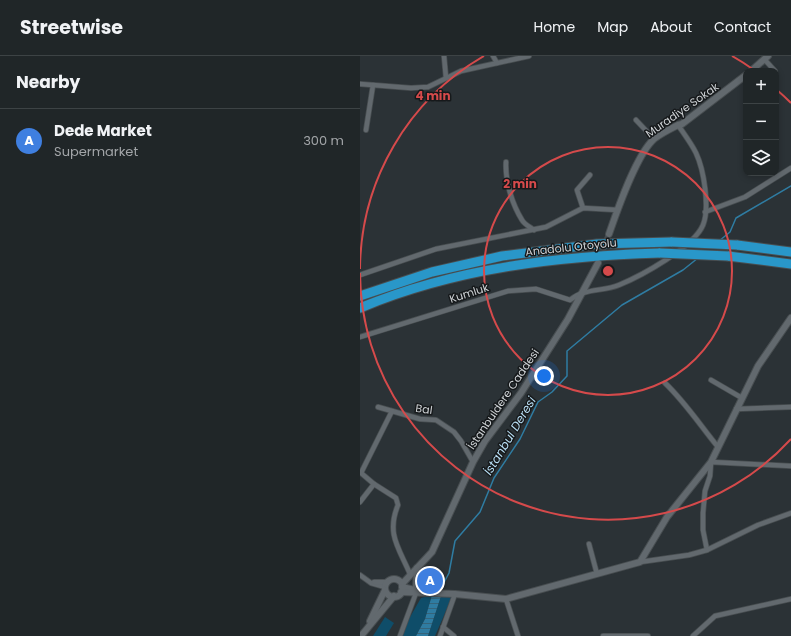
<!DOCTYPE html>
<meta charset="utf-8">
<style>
:root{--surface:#202628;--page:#2d3234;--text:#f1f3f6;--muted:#a2a5a8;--line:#3d4345;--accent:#ea580c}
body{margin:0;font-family:Poppins,sans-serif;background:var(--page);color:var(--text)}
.controls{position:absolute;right:12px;top:12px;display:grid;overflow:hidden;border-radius:8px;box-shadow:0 2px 6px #0003}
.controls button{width:36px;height:36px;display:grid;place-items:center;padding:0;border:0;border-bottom:1px solid var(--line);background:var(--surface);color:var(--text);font:20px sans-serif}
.you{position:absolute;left:184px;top:320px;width:14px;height:14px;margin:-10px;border:3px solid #fff;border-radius:50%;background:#1a73e8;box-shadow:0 0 0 6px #1a73e833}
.badge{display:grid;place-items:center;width:26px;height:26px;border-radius:50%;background:var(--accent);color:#fff;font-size:13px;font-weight:700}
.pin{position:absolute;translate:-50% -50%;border:2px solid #fff;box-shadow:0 1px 4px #0006}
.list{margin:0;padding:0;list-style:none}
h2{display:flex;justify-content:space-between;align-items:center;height:52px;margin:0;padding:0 16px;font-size:17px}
h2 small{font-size:13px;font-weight:400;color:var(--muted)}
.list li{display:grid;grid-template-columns:26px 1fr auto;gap:12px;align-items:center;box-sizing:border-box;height:64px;padding:0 16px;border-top:1px solid var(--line)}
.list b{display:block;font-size:15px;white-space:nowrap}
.list p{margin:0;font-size:13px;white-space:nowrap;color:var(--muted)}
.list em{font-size:13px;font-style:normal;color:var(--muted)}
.icon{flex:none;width:22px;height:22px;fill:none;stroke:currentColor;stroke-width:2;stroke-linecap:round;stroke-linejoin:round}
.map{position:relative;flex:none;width:431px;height:580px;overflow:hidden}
header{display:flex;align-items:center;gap:24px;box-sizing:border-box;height:56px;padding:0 20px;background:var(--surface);border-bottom:1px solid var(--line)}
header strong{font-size:19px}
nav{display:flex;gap:22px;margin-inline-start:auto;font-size:14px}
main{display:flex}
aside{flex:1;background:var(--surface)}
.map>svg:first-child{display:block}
.green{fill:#0f4d69}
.water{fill:url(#water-rules)}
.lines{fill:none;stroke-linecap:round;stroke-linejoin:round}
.stream{stroke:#2f7ca2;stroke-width:1.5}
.tertiary-tunnel{stroke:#444a4e;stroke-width:6;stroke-dasharray:6 3;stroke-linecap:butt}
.minor-casing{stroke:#484e51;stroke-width:6}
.tertiary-casing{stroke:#484e51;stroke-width:8}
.motorway-casing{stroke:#484e51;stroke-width:11}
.minor{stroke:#62696e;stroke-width:4.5}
.tertiary{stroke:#62696e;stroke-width:6}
.motorway{stroke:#2997c9;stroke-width:9}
.motorway-bridge-casing{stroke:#484e51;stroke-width:11;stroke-linecap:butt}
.motorway-bridge{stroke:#2997c9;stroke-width:9}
.ring{fill:none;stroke:#d54a4b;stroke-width:2}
.labels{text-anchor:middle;stroke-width:3;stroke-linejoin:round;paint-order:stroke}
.street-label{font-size:11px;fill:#cfd3d6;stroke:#16191b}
.water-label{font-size:12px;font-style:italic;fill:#b9dff5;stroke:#16191b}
.centre{fill:#d54a4b;stroke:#16191b;stroke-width:2}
.ring-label{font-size:12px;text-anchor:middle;font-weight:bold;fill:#d54a4b;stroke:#16191b;stroke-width:3;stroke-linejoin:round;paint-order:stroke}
</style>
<header>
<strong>Streetwise</strong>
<nav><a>Home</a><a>Map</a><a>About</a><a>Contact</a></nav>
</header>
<main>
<aside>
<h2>Nearby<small></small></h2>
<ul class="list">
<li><span class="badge" style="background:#3f7fe0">A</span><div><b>Dede Market</b><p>Supermarket</p></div><em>300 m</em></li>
</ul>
</aside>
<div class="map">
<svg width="431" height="580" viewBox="0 0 431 580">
<defs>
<pattern id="water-rules" width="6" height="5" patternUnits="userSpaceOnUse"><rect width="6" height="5" fill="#2f7ca2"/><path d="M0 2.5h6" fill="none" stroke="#35647b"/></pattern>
</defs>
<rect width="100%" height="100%" fill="#2b3236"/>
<!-- green -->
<g class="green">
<polygon points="72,539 65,563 56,580 39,580 61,542"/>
<polygon points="81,540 92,541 75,580 68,580"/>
<polygon points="25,561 34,567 26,580 13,580"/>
</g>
<!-- water -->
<polygon class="water" points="72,539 81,540 68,580 56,580 65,563"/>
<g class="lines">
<!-- stream -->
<g class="stream">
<polyline points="359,185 370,176 376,162 431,130"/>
<polyline points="79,536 89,517 95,485 120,456 134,422 160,383 178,346 192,336 207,320 207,295 262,249 323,214 338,202"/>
</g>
<!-- tertiary-tunnel -->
<polyline class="tertiary-tunnel" points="239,203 249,178"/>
<defs>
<g id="minor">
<polyline points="84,0 86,22"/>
<polyline points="133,0 137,7"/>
<polyline points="405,4 415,15"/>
<polyline points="0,28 51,32 68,31 101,15 169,0"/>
<polyline points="276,64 294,83"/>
<polyline points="6,74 13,29"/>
<path d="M146,106C145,125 152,148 162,164C164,168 170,171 174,174"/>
<polyline points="223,152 217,134 230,119"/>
<polyline points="345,156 385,141 431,112"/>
<polyline points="0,219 76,193 186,171 223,152 258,154"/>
<path d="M0,281L148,235L176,233L210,244C214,241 219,238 223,237C235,233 247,234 259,229C281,220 334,191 343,169C350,152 344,114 336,97C331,87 324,78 318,69"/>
<polyline points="351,324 382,342"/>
<path d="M305,327C325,346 340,369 358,391"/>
<polyline points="18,351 60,363 76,364 94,376 101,385 113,406"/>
<polyline points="376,353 431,351"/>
<path d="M14,428L36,442L38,449C26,478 39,492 50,518"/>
<polyline points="0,446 14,428 1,417 32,355"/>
<polyline points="229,488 237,518"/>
<polyline points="347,494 343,474 343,457 345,435 350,420 351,406 431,410"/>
<polyline points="280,506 329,499 347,494 398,469 431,457"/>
<polyline points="0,519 11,527 25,531"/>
<polyline points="14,526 28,526"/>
<polyline points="146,543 158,580"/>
<polyline points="83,571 94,580"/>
<polyline points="40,580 56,537"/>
<polyline points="80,580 95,538"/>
<polyline points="243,580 288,580"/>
<polyline points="333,580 355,560 431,543"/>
</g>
<g id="tertiary">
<polyline points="391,15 408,0"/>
<path d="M249,178C257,155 276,99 294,83C300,78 310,73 318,69L322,68L386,19"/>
<circle cx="34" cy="532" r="9"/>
<polyline points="42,528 72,496 113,406 125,385 161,337 208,263 238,207"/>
<polyline points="42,531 59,535"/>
<polyline points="56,533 57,512"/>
<polyline points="41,536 95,538 146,543 280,506 307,461 351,406 398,310 431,262"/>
<polyline points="10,565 25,534"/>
<polyline points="1,580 34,540"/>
</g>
<g id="motorway">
<polyline points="377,189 431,196"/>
<polyline points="368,200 431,208"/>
<polyline points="0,240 72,216 142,200 237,188 312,186"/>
<path d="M0,252C95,212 199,200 300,197"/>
</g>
</defs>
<!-- minor casing -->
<use href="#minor" class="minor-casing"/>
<!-- tertiary casing -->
<use href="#tertiary" class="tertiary-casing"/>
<!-- motorway casing -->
<use href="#motorway" class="motorway-casing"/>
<!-- minor -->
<use href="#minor" class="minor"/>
<!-- tertiary -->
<use href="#tertiary" class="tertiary"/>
<!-- motorway -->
<use href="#motorway" class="motorway"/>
<defs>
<g id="motorway-bridge">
<polyline points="312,186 377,189"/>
<polyline points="300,197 368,200"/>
</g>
</defs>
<!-- motorway-bridge casing -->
<use href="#motorway-bridge" class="motorway-bridge-casing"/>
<!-- motorway-bridge -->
<use href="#motorway-bridge" class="motorway-bridge"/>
</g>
<!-- distance rings -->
<g class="ring">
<circle cx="248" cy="215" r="124"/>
<path d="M431 383A248 248 0 0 1 0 217M0 213A248 248 0 0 1 124 0M372 0A248 248 0 0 1 394 14M417 34A248 248 0 0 1 431 47"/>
</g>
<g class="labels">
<!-- street labels -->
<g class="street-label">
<text transform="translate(322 54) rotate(-35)" y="4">Muradiye Sokak</text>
<text transform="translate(211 191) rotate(-6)" y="4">Anadolu Otoyolu</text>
<text transform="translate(109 237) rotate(-18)" y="4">Kumluk</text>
<text transform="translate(143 343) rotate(-56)" y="4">İstanbuldere Caddesi</text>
<text transform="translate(64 353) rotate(8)" y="4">Bal</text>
</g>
<!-- water labels -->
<g class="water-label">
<text transform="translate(150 380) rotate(-59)" y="4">İstanbul Deresi</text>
</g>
</g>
<circle cx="248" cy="215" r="6" class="centre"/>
<g class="ring-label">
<text x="73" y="44">4 min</text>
<text x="160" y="132">2 min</text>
</g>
</svg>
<div class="controls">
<button>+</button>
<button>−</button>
<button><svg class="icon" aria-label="layers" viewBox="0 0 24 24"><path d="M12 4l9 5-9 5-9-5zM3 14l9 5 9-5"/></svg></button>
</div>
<div class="you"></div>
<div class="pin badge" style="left:70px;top:525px;background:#3f7fe0">A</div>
</div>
</main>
